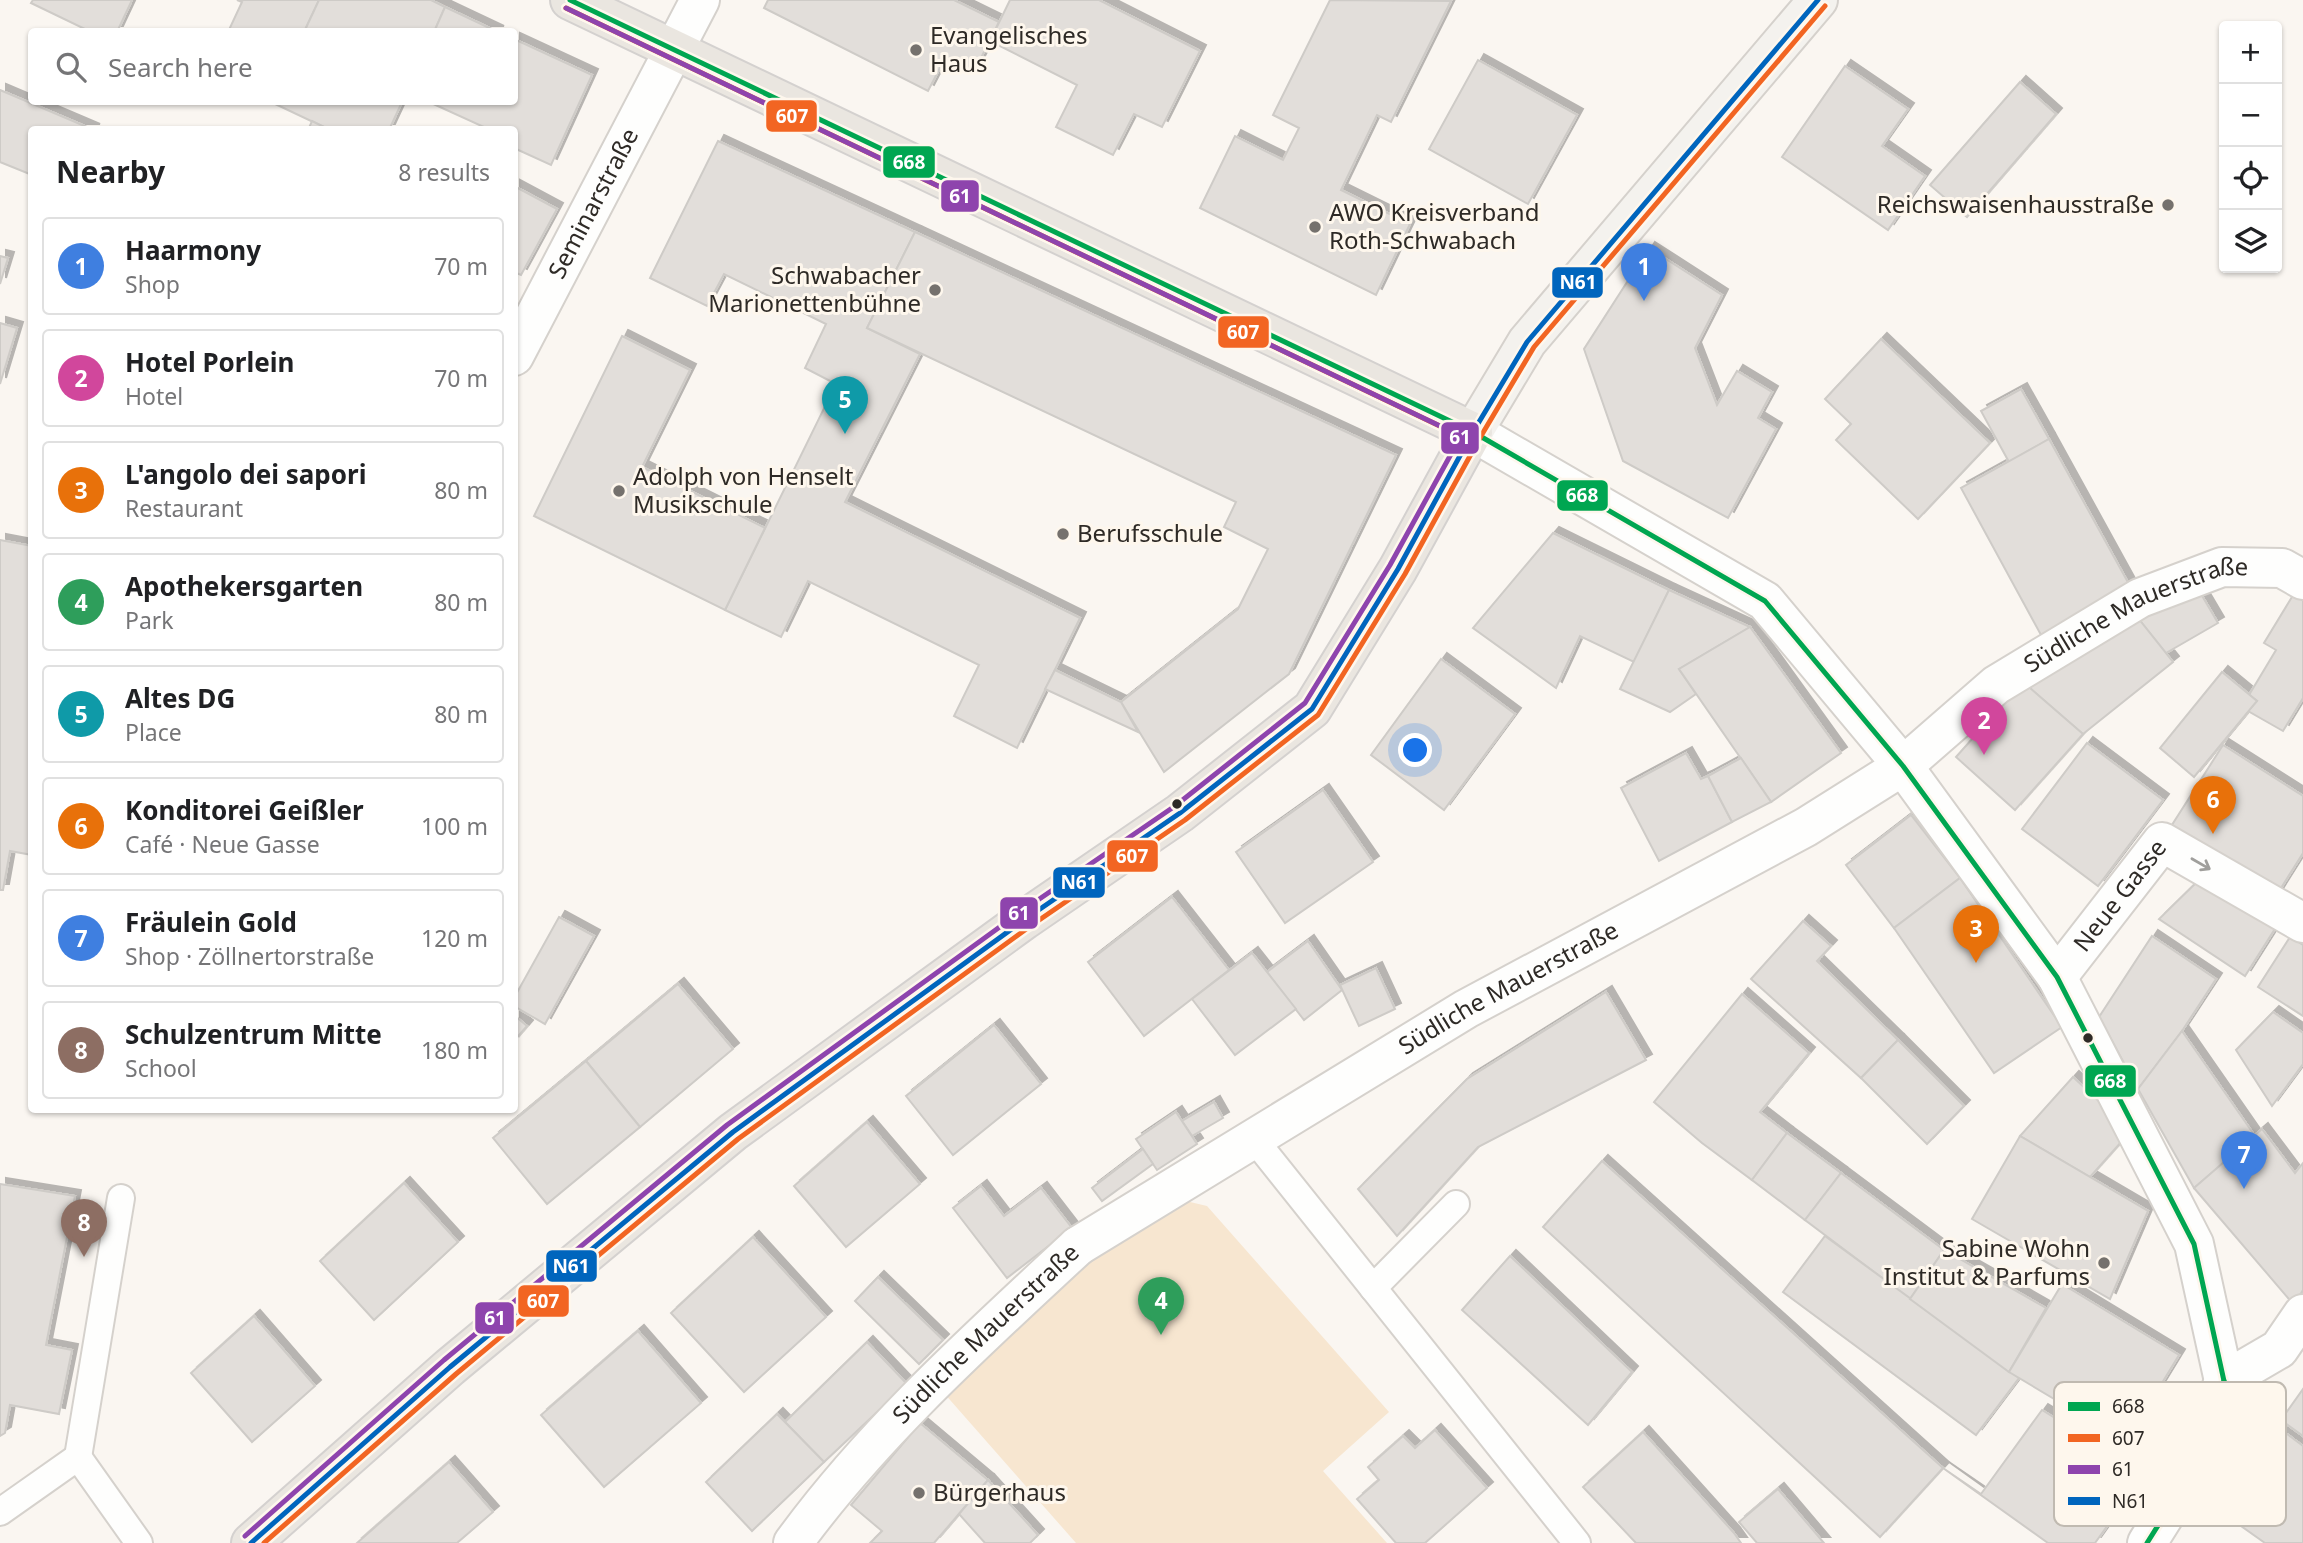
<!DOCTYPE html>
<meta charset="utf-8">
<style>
:root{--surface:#fff;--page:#f2f2f2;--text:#202124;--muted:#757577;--line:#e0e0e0;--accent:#111827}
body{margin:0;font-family:"Noto Sans",sans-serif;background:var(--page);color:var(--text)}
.controls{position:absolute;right:21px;top:21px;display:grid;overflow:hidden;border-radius:7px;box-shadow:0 2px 5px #0004}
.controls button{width:63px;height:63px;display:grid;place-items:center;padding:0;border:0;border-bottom:2px solid var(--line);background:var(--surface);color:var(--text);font:35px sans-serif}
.you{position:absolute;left:1416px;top:751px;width:24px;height:24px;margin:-18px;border:5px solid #fff;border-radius:50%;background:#1a73e8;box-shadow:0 0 0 10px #1a73e833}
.badge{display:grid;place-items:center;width:46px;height:46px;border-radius:50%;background:var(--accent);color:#fff;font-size:23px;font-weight:700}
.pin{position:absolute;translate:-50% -58px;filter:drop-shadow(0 2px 4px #0008)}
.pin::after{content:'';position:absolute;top:37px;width:24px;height:21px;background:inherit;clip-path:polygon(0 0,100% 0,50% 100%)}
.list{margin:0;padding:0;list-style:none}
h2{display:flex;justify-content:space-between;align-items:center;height:91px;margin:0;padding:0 28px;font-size:30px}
h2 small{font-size:23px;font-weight:400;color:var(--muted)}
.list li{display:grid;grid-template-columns:46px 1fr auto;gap:21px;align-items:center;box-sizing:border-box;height:98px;margin:0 14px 14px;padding:0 14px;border:2px solid var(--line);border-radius:7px}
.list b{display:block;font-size:26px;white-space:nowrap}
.list p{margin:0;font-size:23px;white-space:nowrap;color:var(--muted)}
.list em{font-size:23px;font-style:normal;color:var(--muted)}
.icon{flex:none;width:38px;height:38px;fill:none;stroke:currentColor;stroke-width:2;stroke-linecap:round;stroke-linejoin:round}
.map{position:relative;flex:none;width:2303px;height:1543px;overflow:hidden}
.search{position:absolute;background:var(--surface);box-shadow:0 2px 5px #0004;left:28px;top:28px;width:490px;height:77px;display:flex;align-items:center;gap:18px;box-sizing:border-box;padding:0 24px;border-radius:7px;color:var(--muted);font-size:26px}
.panel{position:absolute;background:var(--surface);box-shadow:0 2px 5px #0004;left:28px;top:126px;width:490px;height:987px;border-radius:7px}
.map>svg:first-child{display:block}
.green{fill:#f7e6d0}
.building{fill:#e2deda;stroke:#cecbc7;stroke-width:2;filter:url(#shadow)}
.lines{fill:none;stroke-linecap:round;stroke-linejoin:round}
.service-casing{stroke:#d5d1cc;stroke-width:30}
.pedestrian-casing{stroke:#d5d1cc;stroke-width:42}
.minor-casing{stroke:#d5d1cc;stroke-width:42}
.secondary-casing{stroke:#d5d1cc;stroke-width:42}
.primary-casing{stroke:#d4d1cf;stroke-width:42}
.service{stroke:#fefefd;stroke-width:26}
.pedestrian{stroke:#fefefd;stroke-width:38}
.minor{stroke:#fefefd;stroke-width:38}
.secondary{stroke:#f4f2ee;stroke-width:38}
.primary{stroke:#eae6e0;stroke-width:38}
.bus-1-casing{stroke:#fef7ed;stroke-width:10}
.bus-2-casing{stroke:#fef7ed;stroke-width:10}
.bus-3-casing{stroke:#fef7ed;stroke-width:10}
.bus-4-casing{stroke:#fef7ed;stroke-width:10}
.bus-1{stroke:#00a651;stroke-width:5}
.bus-2{stroke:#f26522;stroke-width:5}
.bus-3{stroke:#8e44ad;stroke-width:5}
.bus-4{stroke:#0065bd;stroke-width:5}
.oneway{stroke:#a09f9c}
.poi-dot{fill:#75716d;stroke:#fef7ed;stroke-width:2.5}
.bus-dot{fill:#2e2a26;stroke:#fef7ed;stroke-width:2.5}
.labels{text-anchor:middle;stroke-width:6;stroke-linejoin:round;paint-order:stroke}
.poi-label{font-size:24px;fill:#2e2a26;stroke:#fef7ed;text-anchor:start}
.street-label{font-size:24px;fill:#2e2a26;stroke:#fef7ed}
.key{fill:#fef7ed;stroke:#c0bab1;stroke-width:2}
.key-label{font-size:19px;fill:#2e2a26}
.line-badge{stroke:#fef7ed;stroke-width:2.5}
.badge-label{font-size:19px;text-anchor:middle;font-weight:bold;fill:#fff}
</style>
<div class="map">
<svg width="2303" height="1543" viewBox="0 0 2303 1543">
<defs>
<filter id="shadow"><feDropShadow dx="6" dy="-6" stdDeviation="0" flood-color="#0004"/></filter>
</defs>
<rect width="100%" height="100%" fill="#faf6f1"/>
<!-- green -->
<polygon class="green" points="1169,1197 1207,1206 1389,1412 1323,1471 1387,1543 1076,1543 943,1392 1058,1279"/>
<!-- building -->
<g class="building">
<polygon points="33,0 132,0 117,32 91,32 31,3"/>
<polygon points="237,0 319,0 304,32 228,32 242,2"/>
<polygon points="319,0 431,0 445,7 434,32 308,32 305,30"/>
<polygon points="768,0 954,0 999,22 974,72 945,58 928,91 764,8"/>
<polygon points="1010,0 1099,0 1200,51 1162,127 1134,114 1113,155 1056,127 1077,85 990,41"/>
<polygon points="1330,0 1451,1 1391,122 1377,115 1341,190 1410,224 1376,295 1200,208 1235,136 1283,160 1299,128 1273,115"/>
<polygon points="445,7 498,32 434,32"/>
<polygon points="514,39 592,75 551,165 514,148 514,130 483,130 484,127 429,102 514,102"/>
<polygon points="1478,60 1577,115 1528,204 1429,149"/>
<polygon points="1845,66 1908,109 1882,146 1925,176 1888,230 1782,157"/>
<polygon points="2020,82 2056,114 1967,217 1930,185"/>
<polygon points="0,90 94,130 32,130 32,175 0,162"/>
<polygon points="271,102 402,102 389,130 330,130"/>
<polygon points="312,121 330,130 308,130"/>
<polygon points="718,141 915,232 867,328 920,354 845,502 1080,618 1017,748 954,716 979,665 808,581 781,637 725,610 836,384 805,368 826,324 724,274 707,306 650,278"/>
<polygon points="514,186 557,209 521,275 514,272"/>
<polygon points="915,232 1396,455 1289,674 1164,772 1121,702 1238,609 1268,549 1224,527 1236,502 867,328"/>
<polygon points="1649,248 1722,295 1695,348 1717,405 1737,371 1772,392 1758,418 1776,429 1728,518 1623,461 1584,349"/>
<polygon points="0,256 8,258 0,284"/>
<polygon points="0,323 17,328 0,384"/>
<polygon points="622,336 690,370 642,467 765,528 725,610 534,516"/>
<polygon points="1881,339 1990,443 1918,519 1836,440 1851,424 1825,399"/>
<polygon points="2021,389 2049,439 2009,462 1981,411"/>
<polygon points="2049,439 2130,586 2041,635 1961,488"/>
<polygon points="1553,533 1669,590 1634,662 1580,636 1556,688 1473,628"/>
<polygon points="0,540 32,546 32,855 10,851 3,890 0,890"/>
<polygon points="2298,587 2303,590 2303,698 2283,731 2248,711 2257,701 2249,695 2276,650 2264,643"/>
<polygon points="1669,590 1750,627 1679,669 1696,694 1670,712 1620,689"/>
<polygon points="2201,594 2218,623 2166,653 2134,613"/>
<polygon points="2134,613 2173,662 2083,734 2023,682"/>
<polygon points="1750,627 1841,753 1771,802 1679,669"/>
<polygon points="1441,659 1515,714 1444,810 1371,755"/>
<polygon points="1055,670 1121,702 1138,732 1045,689"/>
<polygon points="2222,672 2257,701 2194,777 2160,748"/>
<polygon points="2023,682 2083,734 2015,810 1956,757"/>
<polygon points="2087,743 2163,800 2098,886 2022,829"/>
<polygon points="2223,745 2303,796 2303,853 2276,896 2170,828"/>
<polygon points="1686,753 1701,779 1708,776 1732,822 1659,861 1621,788"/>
<polygon points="1741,758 1771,802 1732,822 1708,776"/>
<polygon points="1323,790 1373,862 1285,923 1236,852"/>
<polygon points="1911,815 1960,878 1894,928 1846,865"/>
<polygon points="2203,876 2278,924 2245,976 2159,919"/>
<polygon points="1960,878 2062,1027 1994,1073 1894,928"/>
<polygon points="1172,897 1229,970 1144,1036 1088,962"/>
<polygon points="559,917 594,936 545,1024 514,1006 514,998"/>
<polygon points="1803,921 1831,946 1817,961 1898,1040 1861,1078 1751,979"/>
<polygon points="2152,936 2216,979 2182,1031 2138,1089 2099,1017"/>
<polygon points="2290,937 2303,945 2303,1016 2258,987"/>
<polygon points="1308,941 1342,990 1304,1020 1267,972"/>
<polygon points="1252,953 1296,1009 1235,1055 1192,999"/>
<polygon points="1376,968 1395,1009 1359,1026 1340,985"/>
<polygon points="678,984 733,1049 640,1127 586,1061"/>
<polygon points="1606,992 1646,1060 1478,1147 1397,1236 1358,1189 1467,1079"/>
<polygon points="1742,994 1809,1053 1760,1112 1787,1133 1752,1180 1702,1143 1654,1102"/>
<polygon points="2273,1012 2303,1033 2303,1064 2272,1106 2236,1050"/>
<polygon points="514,1015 527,1026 514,1041"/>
<polygon points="994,1025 1041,1084 953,1155 906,1096"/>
<polygon points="2182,1031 2255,1136 2194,1188 2138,1089"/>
<polygon points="1898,1040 1964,1106 1927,1144 1861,1078"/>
<polygon points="586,1061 640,1127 547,1204 493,1138"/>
<polygon points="2073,1077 2131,1131 2090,1177 2020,1136"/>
<polygon points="1214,1102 1223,1118 1192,1136 1182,1121"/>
<polygon points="1176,1112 1197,1144 1157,1170 1136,1139"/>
<polygon points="867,1122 920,1184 846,1247 794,1186"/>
<polygon points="2262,1129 2295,1173 2303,1163 2303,1290 2294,1305 2194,1188"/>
<polygon points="1787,1133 1841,1173 1805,1220 1752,1180"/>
<polygon points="2020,1136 2148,1211 2110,1299 1972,1219"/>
<polygon points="1143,1149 1153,1164 1102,1201 1092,1188"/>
<polygon points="1602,1161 1943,1468 1880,1537 1543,1227"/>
<polygon points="1841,1173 1944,1250 1910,1299 1805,1220"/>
<polygon points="404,1183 458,1242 374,1320 320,1261"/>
<polygon points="0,1184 75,1196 46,1345 72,1350 59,1414 10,1405 5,1433 0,1436"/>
<polygon points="981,1186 1004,1216 1041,1188 1072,1228 1007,1278 953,1208"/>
<polygon points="1825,1236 2019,1378 1976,1435 1783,1292"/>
<polygon points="753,1237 826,1317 744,1392 671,1313"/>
<polygon points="1944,1250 2046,1308 2009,1372 1910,1299"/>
<polygon points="1510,1256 1632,1372 1588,1425 1462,1310"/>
<polygon points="878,1277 943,1340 919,1364 855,1301"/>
<polygon points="2062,1284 2179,1355 2126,1442 2009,1372"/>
<polygon points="254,1316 315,1386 252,1442 191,1373"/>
<polygon points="638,1331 701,1403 604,1487 541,1415"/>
<polygon points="867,1342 907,1384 824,1462 785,1422"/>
<polygon points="2303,1389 2303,1436 2281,1420"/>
<polygon points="2042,1410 2116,1456 2143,1476 2095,1543 2048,1543 1943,1468 1981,1494"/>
<polygon points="777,1414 824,1462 752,1531 706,1482"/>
<polygon points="920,1423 988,1480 934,1543 870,1543 882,1531 851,1505"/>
<polygon points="1435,1430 1487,1488 1425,1543 1396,1543 1357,1499 1379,1480 1368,1467 1403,1436 1415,1448"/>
<polygon points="2283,1431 2303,1446 2303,1543 2265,1543 2224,1514"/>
<polygon points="1643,1432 1734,1533 1741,1543 1636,1543 1583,1487"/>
<polygon points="449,1462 493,1512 457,1543 357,1543"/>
<polygon points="988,1480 1038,1535 1030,1543 985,1543 959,1514"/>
<polygon points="1778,1489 1824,1543 1757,1543 1739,1522"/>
</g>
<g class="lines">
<defs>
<g id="service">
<polyline points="1254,1139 1577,1543"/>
<polyline points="1373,1288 1456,1204"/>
<polyline points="78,1457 121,1198"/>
<polyline points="0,1512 78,1457 139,1543"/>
</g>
<g id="pedestrian">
<path id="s1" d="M793,1543C874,1432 978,1339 1078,1246"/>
</g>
<g id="minor">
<path id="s2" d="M514,356L700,0"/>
<polyline points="1473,432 1765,601 1903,766 2057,977 2194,1244 2224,1381"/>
<path id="s3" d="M2057,977L2162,842L2303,923"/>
<path id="s4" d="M1078,1246L1466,1009L1806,827L1903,766L1996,685L2140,598L2222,567L2282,568L2303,580"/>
<polyline points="2224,1381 2279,1349 2303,1314"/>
<polyline points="2147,1543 2186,1481 2224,1381"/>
</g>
<polyline id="secondary" points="1473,432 1527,342 1818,0"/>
<polyline id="primary" points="251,1543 450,1367 733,1132 1024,920 1180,813 1312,709 1398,569 1473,432 570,0"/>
</defs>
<!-- service casing -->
<use href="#service" class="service-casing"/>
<!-- pedestrian casing -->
<use href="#pedestrian" class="pedestrian-casing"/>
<!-- minor casing -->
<use href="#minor" class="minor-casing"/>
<!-- secondary casing -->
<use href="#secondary" class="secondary-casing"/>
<!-- primary casing -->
<use href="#primary" class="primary-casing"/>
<!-- service -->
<use href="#service" class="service"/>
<!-- pedestrian -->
<use href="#pedestrian" class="pedestrian"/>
<!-- minor -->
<use href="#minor" class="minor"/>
<!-- secondary -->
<use href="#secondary" class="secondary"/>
<!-- primary -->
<use href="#primary" class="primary"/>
<defs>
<g id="bus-1">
<polyline points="570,0 1473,432 1765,601 1903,766 2057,977 2194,1244 2224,1381"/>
<polyline points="2147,1543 2186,1481 2224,1381"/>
</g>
<g id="bus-2">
<polyline points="566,8 1469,440"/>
<polyline points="264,1543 456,1374 738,1139 1029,927 1185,820 1318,715 1405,574 1481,436 1534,347 1825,6"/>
</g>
<polyline id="bus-3" points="245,1536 444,1360 727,1125 1019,913 1175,806 1305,703 1390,565 1461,436 566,8"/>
<polyline id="bus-4" points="251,1543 450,1367 733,1132 1024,920 1180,813 1312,709 1398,569 1473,432 1527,342 1818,0"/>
</defs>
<!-- bus-1 casing -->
<use href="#bus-1" class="bus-1-casing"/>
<!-- bus-2 casing -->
<use href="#bus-2" class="bus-2-casing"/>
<!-- bus-3 casing -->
<use href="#bus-3" class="bus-3-casing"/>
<!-- bus-4 casing -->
<use href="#bus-4" class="bus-4-casing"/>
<!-- bus-1 -->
<use href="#bus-1" class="bus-1"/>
<!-- bus-2 -->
<use href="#bus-2" class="bus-2"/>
<!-- bus-3 -->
<use href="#bus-3" class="bus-3"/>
<!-- bus-4 -->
<use href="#bus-4" class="bus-4"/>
</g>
<!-- one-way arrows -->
<defs><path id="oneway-shaft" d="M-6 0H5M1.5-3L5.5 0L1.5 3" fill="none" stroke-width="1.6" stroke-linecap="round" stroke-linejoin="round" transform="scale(1.75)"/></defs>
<use class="oneway" href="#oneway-shaft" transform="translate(2201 864) rotate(30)"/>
<!-- markers -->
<g class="poi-dot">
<circle cx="916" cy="50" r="7"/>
<circle cx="2168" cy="205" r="7"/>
<circle cx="1315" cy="227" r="7"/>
<circle cx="935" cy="290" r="7"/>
<circle cx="619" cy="491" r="7"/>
<circle cx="1063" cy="534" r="7"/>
<circle cx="2104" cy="1263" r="7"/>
<circle cx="919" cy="1493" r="7"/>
</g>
<g class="bus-dot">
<circle cx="1177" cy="804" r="6"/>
<circle cx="2088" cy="1038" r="6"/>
</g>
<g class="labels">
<!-- poi labels -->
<g class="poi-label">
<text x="930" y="44">Evangelisches<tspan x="930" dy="28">Haus</tspan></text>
<text x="2154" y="213" text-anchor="end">Reichswaisenhausstraße</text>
<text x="1329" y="221">AWO Kreisverband<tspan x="1329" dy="28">Roth-Schwabach</tspan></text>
<text x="921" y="284" text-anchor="end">Schwabacher<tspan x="921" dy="28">Marionettenbühne</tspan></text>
<text x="633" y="485">Adolph von Henselt<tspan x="633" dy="28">Musikschule</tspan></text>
<text x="1077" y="542">Berufsschule</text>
<text x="2090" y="1257" text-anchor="end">Sabine Wohn<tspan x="2090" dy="28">Institut &amp; Parfums</tspan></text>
<text x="933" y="1501">Bürgerhaus</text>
</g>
<!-- street labels -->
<g class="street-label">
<text dy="8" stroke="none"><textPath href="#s2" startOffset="172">Seminarstraße</textPath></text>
<text dy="8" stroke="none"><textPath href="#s4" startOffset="1237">Südliche Mauerstraße</textPath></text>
<text dy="8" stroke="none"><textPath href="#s3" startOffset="103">Neue Gasse</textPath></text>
<text dy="8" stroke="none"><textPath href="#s4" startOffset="502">Südliche Mauerstraße</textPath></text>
<text dy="8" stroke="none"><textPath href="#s1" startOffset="285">Südliche Mauerstraße</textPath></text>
</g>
</g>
<!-- legend -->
<rect x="2054" y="1382" width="232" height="144" rx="10" class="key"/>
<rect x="2068" y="1402" width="32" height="9" fill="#00a651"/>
<rect x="2068" y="1434" width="32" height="8" fill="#f26522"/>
<rect x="2068" y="1465" width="32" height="9" fill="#8e44ad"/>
<rect x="2068" y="1497" width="32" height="8" fill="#0065bd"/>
<g class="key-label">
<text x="2112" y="1413">668</text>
<text x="2112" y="1445">607</text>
<text x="2112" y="1476">61</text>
<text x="2112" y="1508">N61</text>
</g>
<g class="line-badge">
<rect x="765" y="99" width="53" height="34" rx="7" fill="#f26522"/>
<rect x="882" y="145" width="54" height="34" rx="7" fill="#00a651"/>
<rect x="940" y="179" width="40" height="34" rx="7" fill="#8e44ad"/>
<rect x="1551" y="266" width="53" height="33" rx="7" fill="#0065bd"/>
<rect x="1217" y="315" width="53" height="34" rx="7" fill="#f26522"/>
<rect x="1440" y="421" width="40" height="34" rx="7" fill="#8e44ad"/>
<rect x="1556" y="479" width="53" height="33" rx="7" fill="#00a651"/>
<rect x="1106" y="839" width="53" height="34" rx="7" fill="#f26522"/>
<rect x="1052" y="866" width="54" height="33" rx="7" fill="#0065bd"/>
<rect x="999" y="896" width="40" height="34" rx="7" fill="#8e44ad"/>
<rect x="2084" y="1064" width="53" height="34" rx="7" fill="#00a651"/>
<rect x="545" y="1249" width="53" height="34" rx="7" fill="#0065bd"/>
<rect x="517" y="1284" width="53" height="34" rx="7" fill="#f26522"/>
<rect x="474" y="1301" width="41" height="34" rx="7" fill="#8e44ad"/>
</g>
<g class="badge-label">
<text x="792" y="123">607</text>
<text x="909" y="169">668</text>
<text x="960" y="203">61</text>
<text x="1578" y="289">N61</text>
<text x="1243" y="339">607</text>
<text x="1460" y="444">61</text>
<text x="1582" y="502">668</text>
<text x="1132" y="863">607</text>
<text x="1079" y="889">N61</text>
<text x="1019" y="920">61</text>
<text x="2110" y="1088">668</text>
<text x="571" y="1273">N61</text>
<text x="543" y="1308">607</text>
<text x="495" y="1325">61</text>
</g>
</svg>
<div class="controls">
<button>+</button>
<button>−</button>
<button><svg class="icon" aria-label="locate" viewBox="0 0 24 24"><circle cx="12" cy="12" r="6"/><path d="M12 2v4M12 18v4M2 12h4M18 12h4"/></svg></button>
<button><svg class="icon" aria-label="layers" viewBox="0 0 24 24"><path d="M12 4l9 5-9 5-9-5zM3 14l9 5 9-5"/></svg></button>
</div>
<div class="you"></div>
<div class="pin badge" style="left:1644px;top:301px;background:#3f7fe0">1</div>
<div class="pin badge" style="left:1984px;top:755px;background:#d1479c">2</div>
<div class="pin badge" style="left:1976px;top:963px;background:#e8710a">3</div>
<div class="pin badge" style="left:1161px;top:1335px;background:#2e9e5b">4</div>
<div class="pin badge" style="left:845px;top:434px;background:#0f9aa8">5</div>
<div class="pin badge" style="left:2213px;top:834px;background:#e8710a">6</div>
<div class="pin badge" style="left:2244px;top:1189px;background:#3f7fe0">7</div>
<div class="pin badge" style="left:84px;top:1257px;background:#8d6e63">8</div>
<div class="search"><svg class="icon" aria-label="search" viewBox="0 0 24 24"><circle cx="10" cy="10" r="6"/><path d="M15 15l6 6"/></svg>Search here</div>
<section class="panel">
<h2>Nearby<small>8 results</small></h2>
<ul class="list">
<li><span class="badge" style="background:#3f7fe0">1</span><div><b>Haarmony</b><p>Shop</p></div><em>70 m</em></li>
<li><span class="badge" style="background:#d1479c">2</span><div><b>Hotel Porlein</b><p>Hotel</p></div><em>70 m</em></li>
<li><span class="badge" style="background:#e8710a">3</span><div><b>L'angolo dei sapori</b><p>Restaurant</p></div><em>80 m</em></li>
<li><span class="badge" style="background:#2e9e5b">4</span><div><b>Apothekersgarten</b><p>Park</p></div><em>80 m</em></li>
<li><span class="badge" style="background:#0f9aa8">5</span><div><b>Altes DG</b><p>Place</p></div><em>80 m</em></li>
<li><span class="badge" style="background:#e8710a">6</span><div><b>Konditorei Geißler</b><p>Café · Neue Gasse</p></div><em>100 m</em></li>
<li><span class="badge" style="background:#3f7fe0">7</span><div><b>Fräulein Gold</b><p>Shop · Zöllnertorstraße</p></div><em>120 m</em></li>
<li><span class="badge" style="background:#8d6e63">8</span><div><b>Schulzentrum Mitte</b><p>School</p></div><em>180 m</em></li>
</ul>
</section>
</div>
